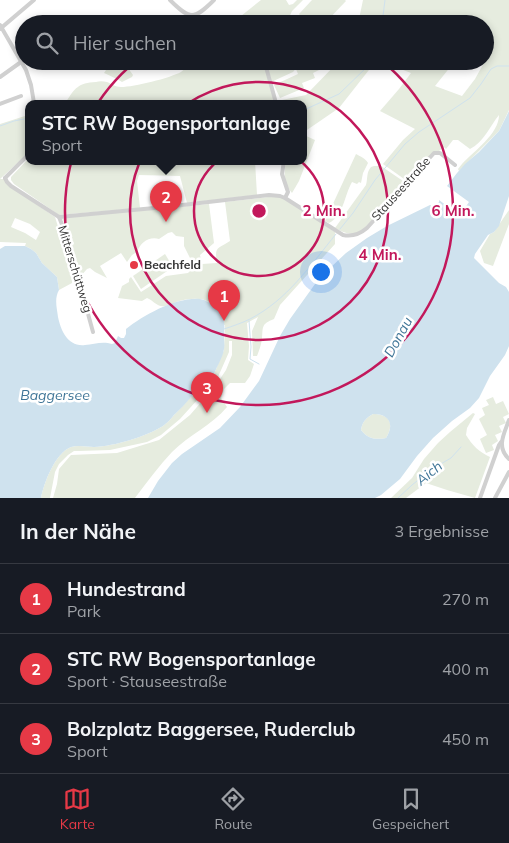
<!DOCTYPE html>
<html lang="de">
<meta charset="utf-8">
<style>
:root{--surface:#171b24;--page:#20242c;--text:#f1f3f6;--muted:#9ea1a6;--line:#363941;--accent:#e63946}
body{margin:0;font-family:Mulish,sans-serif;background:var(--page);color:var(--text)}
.you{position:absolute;left:320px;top:271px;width:18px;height:18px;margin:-12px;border:4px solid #fff;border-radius:50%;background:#1a73e8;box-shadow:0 0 0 8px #1a73e833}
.badge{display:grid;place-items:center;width:32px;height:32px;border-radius:50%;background:var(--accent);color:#fff;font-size:16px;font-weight:700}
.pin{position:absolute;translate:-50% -41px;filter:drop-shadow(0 1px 2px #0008)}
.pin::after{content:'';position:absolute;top:26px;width:18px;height:15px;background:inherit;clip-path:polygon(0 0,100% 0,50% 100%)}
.popup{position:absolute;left:25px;top:100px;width:282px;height:65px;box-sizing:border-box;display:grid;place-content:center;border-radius:10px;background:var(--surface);filter:drop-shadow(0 1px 4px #0005);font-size:16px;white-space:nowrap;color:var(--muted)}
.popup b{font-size:19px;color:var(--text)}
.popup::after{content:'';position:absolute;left:50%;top:100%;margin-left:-10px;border:10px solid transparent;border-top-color:var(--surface)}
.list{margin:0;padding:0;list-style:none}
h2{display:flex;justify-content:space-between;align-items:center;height:65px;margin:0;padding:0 20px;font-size:21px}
h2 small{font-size:16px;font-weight:400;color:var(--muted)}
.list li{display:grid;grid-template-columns:32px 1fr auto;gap:15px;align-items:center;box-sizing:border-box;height:70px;padding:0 20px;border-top:1px solid var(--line)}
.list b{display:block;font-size:19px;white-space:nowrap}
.list p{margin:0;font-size:16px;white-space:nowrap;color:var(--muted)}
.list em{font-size:16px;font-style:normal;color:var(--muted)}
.icon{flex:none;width:28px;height:28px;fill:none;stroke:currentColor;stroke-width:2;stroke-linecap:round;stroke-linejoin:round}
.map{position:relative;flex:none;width:509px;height:498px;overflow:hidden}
.search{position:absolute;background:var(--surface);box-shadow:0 2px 8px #0003;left:15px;right:15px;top:15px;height:55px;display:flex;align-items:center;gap:12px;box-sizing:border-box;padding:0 18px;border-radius:28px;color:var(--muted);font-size:19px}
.sheet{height:275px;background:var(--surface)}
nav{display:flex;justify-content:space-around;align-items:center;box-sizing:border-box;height:70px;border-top:1px solid var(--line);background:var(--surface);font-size:14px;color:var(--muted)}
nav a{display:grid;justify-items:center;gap:2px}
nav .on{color:var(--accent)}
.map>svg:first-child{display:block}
.green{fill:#e6ecdf;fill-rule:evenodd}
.water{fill:#cfe2ee;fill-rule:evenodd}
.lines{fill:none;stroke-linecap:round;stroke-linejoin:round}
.stream{stroke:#cfe2ee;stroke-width:1}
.minor{stroke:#d0d0d0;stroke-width:4}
.ring{fill:none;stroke:#c2185b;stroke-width:2.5}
.poi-dot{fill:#e63946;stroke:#fff;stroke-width:2}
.labels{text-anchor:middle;stroke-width:5;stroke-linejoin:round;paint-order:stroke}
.street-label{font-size:12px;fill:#333;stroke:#fff}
.poi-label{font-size:12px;font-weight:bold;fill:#333;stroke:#fff;text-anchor:start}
.water-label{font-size:14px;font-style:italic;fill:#3f7597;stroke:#fff}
.centre{fill:#c2185b;stroke:#fff;stroke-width:2.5}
.ring-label{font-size:15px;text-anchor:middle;font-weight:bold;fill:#c2185b;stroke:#fff;stroke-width:5;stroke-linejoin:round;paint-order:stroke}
</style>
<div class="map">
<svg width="509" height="498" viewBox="0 0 509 498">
<rect width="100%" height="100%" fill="#fff"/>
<!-- green -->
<g class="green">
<polygon points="261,0 286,0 289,5 293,4 297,0 303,0 292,11 286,24 231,24"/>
<polygon points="312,0 345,0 346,1 324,24 309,24 299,14"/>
<path d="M363,0H509V110L499,131L459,171L458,169L462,164C474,151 499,134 499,115C490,126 484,142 470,149L458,140H453L446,149L444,147L439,151H436L407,181L383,164L403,140L415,129L380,111L399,89L411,73L380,61H455L435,86L462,96L475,79L490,52L485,49V24H358Z"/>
<path d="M112,61H126L129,65L128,68L133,75L132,77L122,82C116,78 110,76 104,73Z"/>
<path d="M192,61H264L271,63L274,61H302L293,72L269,83L275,103H63L66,102C75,88 78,83 96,82C99,81 103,81 107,82C112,84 115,87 121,87C134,87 170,78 181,72C185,69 189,65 192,61Z"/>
<polygon points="307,61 322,61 325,67 313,73 315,78 302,83 304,88 280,98 274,85 298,74 296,69 308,64"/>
<polygon points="339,61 376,61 339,108 304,132 304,103 277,103 277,101 306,95"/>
<path d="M28,115V150L24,157L0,179H4L11,187L55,217L72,272V283L59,290L57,277L42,263L36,253L31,249L25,246L26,243L0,242V124ZM15,218L30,224L40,232L36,240L25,233L11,227Z"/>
<path d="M304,135L315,140L299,181L292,193C283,183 284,173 286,161H304Z"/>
<path d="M356,154C361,157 365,158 368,163L363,173L361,183L359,182L357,184L352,182C344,196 344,215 329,223L325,221Z"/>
<polygon points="28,159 29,161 255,161 257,195 187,203 180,176 139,175 137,181 140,208 59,215 14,184 11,180 11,177"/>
<path d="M374,166H381L403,181L404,185L363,230C353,236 345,234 335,228L366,185C368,178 366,173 371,167Z"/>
<path d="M268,197H279L286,199L335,232V244L280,305L274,319C261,324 263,327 262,339C261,345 259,351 257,356H253L252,331L258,317L247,323L249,346L248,360L254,364L250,376L245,383H230L224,389L221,398L227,407C212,425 189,435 172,452C159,466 147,482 135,498H53L57,484L59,469L71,455L117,453L159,440L190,415L216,385L226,370L232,355V341H229V352L218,377L180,419L161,435L147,442L110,450L79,451H74L68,455L59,464L55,472L50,498H41C44,483 55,453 71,447C79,445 87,447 94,447C115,446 145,437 163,426C167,423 171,419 174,415C187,402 198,389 209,375L214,374L224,350L225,325H223L221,320L224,319C214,297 197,296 176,302C172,304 166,307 161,306C155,305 153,300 147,298L142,301L118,298L122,286L129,282V279L131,277L141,292L166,276L188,273L192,269L191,260L184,246V237L176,236L172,232L168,233L159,239C149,236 140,243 137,252L132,255L127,262L121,253L100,266L107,278L95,272L90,268L87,269L80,277L71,241L62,218L209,204L214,243L200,255L202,264L217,263C214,246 218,249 230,241L225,202Z"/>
<polygon points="509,210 509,224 493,266 484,263 480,251 490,234 494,232"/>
<polygon points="165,254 173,267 141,289 133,276"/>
<polygon points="493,397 496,404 503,401 509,414 503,417 506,423 499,426 502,432 495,435 498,441 492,445 494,450 486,453 480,439 487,435 479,419 485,415 482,408 489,405 486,400"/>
<path d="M473,413L475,414L467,428L466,435C472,445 479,452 490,457L475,498L447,490L426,483L406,498H391L412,478L424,459L438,443L450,432Z"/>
<path d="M373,414C389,414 395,423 386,438C376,440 368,439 361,430C362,422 366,418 373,414Z"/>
</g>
<!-- water -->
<g class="water">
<path d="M509,111V196L499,226L494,232L488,235L475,254L474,258L499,283L506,287L509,292V346L505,355L490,376L479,398L470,408L452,421L433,438L417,456L400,479L381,495L375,498H148L158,481L172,463L182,454L220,428L240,407L259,381L280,336L290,319L315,284L330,268L346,253L367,238L387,226L430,205L435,207L439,202V200L458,214L456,217L458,218L469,202L447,186L457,173L465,164L479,152L499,131ZM373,414C389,414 395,424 386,438C376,440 368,439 361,430C362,422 366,418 373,414Z"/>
<path d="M5,246H25L31,249L36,253L42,263L57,277L59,290C54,299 57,308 58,317C61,331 68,347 85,345C94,344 103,341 112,344L115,343L118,336L121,338H124L126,334V329C144,315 176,297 200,299C211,301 222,311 224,322C225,327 224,332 224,337C224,341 225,345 224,349C223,357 217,366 214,374L209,375C198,389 187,403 174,415C171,419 167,423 163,426C145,437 115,446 94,447C87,447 79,445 71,447C55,453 44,483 41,498H0V249Z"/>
</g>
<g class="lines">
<!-- stream -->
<g class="stream">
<polyline points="382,24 385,0"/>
<polyline points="304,110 339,94 367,67 369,61"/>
<polyline points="0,126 14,121 29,118"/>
<polyline points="340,229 353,213 375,180 405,144 419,132 470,98 481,84 491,69 497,66 509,66"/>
<polyline points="249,321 251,347 250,359 259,364"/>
<path d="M224,329C233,326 242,323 250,319C287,300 310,266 336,234"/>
<polyline points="398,498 412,485 432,469 451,458 461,447"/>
</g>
<!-- minor -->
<g class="minor">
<path d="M170,0C190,20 194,20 214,0"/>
<polyline points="0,25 26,70 31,85 34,103"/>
<polyline points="0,29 34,0"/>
<polyline points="269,61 266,67 276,103"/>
<polyline points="0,77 21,62"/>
<polyline points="0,104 21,96"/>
<polyline points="284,161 282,174 288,192 285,198"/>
<polyline points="5,178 7,182 11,186 59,217 71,247 77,280 82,292 93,332"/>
<polyline points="5,178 29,154"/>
<path d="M59,217L165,207L269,195L280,196L285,198L343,235C353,237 360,234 367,228L434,153H440L455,165"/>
<path d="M509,420C504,434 496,447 509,459"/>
<polyline points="480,498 499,445 501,442"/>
<polyline points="495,498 509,472"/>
</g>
</g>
<!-- distance rings -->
<g class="ring">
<circle cx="259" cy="211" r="65"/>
<circle cx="259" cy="211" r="129"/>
<path d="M209 24A194 194 0 0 1 309 24M382 61A194 194 0 1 1 136 61"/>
</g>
<!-- markers -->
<circle class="poi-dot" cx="134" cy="265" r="5"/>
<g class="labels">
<!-- street labels -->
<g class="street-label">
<text transform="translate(401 189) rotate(-48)" y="4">Stauseestraße</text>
<text transform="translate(75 269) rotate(73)" y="4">Mitterschüttweg</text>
</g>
<!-- poi labels -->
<g class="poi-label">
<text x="144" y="269">Beachfeld</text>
</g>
<!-- water labels -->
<g class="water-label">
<text transform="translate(398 337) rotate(-61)" y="5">Donau</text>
<text x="55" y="400">Baggersee</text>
<text transform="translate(429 473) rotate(-39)" y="5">Aich</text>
</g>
</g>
<circle cx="259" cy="211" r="8" class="centre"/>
<g class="ring-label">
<text x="324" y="216">2 Min.</text>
<text x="453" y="216">6 Min.</text>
<text x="380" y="260">4 Min.</text>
</g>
</svg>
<div class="you"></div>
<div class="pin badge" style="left:224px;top:321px">1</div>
<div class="pin badge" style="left:166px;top:222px">2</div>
<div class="popup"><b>STC RW Bogensportanlage</b>Sport</div>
<div class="pin badge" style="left:207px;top:413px">3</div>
<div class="search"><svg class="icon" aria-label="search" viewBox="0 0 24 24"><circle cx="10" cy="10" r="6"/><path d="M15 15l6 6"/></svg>Hier suchen</div>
</div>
<section class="sheet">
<h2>In der Nähe<small>3 Ergebnisse</small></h2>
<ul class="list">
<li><span class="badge">1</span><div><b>Hundestrand</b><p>Park</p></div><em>270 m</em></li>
<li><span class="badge">2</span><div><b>STC RW Bogensportanlage</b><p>Sport · Stauseestraße</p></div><em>400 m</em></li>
<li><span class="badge">3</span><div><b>Bolzplatz Baggersee, Ruderclub</b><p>Sport</p></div><em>450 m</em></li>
</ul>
</section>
<nav>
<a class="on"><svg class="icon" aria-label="map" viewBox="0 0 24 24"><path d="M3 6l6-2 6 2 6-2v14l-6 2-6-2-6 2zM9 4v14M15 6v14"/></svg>Karte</a>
<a><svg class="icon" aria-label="directions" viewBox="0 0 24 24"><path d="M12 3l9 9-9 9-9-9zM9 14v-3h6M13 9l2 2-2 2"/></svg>Route</a>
<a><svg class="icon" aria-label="saved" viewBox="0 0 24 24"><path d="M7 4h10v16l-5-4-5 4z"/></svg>Gespeichert</a>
</nav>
